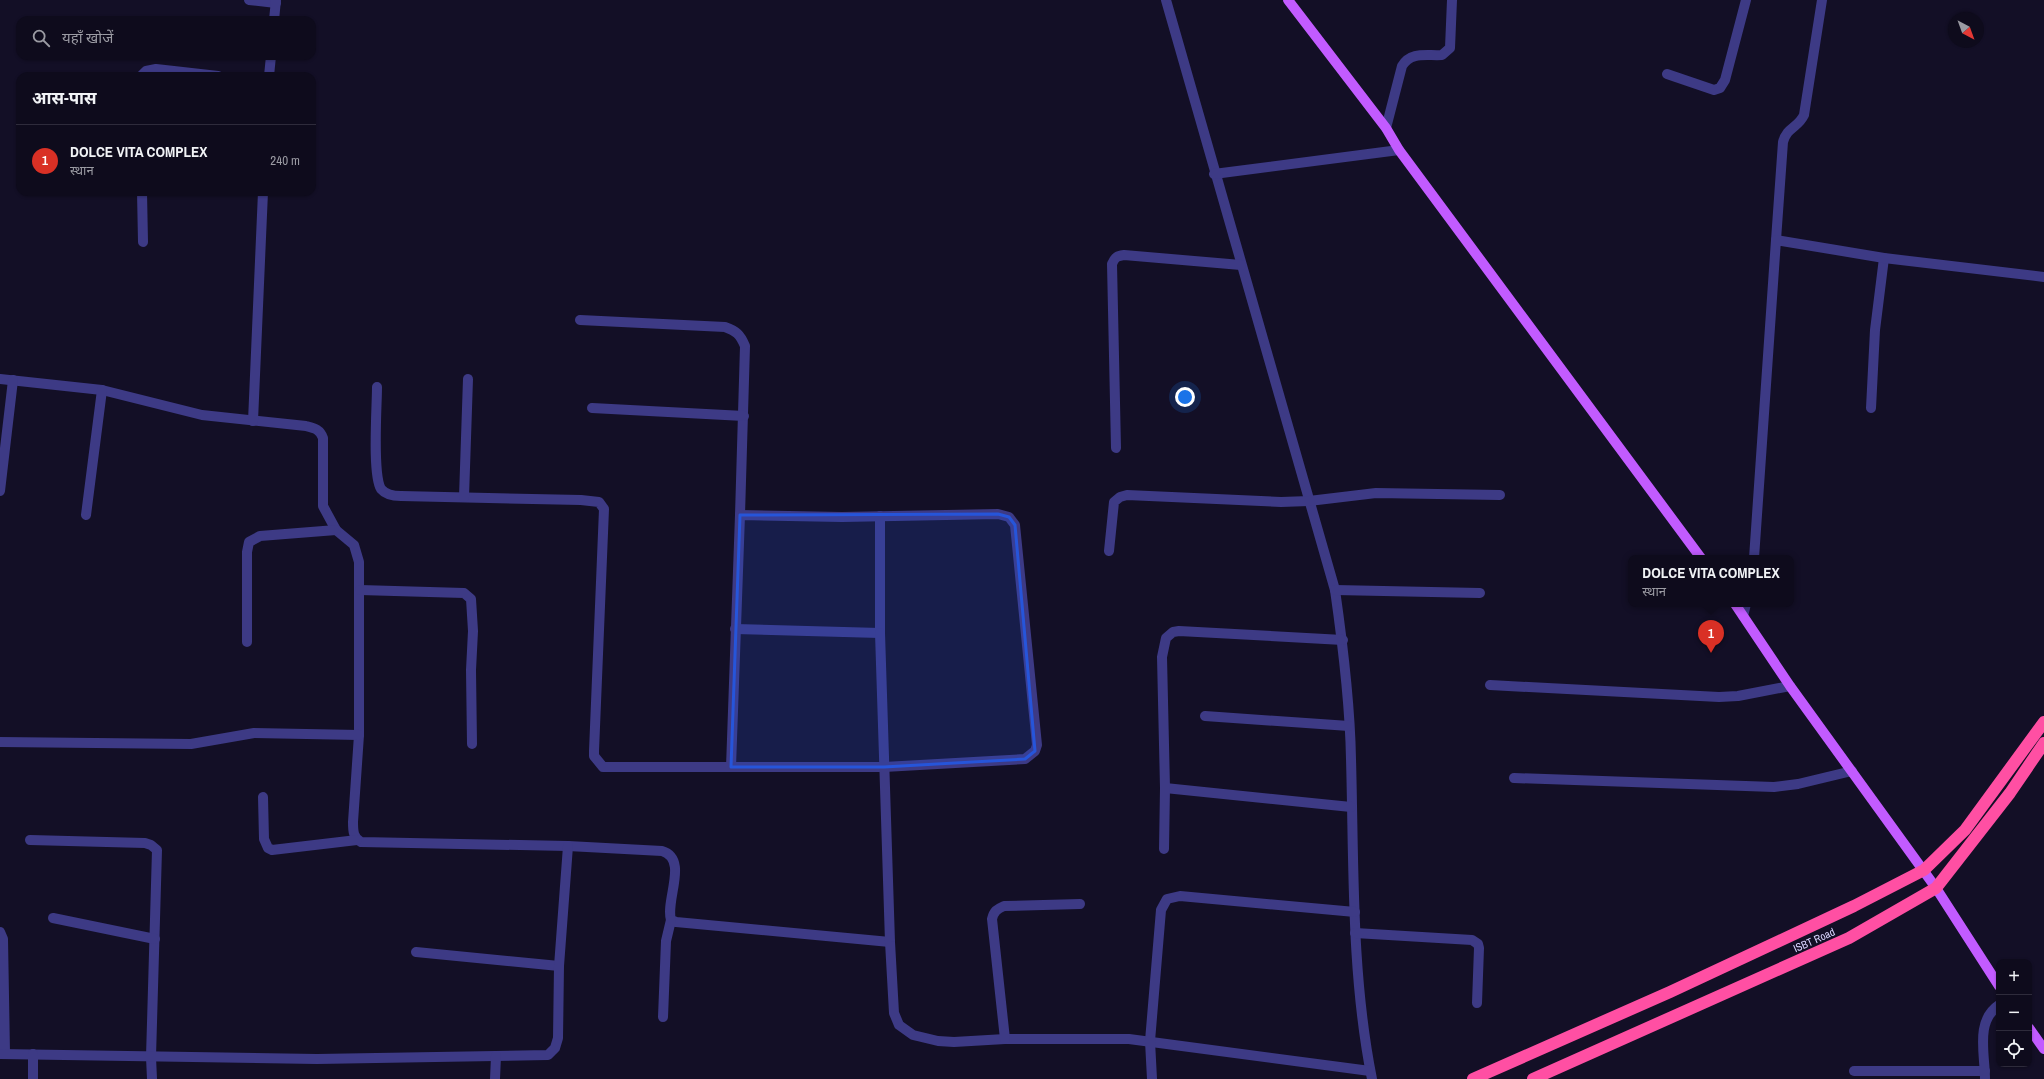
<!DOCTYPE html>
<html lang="hi">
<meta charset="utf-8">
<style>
:root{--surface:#0e0b1c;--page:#1c1929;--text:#f1f3f6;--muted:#9b9ba3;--line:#2e2b3b;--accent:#d93025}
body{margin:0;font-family:"Archivo Narrow","Noto Sans Devanagari",sans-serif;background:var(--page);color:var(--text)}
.controls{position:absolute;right:12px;bottom:12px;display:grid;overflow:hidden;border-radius:8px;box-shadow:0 1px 3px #0004}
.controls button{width:36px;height:36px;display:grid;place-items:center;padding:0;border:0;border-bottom:1px solid var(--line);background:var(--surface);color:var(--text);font:20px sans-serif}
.compass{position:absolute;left:1948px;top:12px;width:36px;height:36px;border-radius:50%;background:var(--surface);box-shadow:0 1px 3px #0004;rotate:139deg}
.you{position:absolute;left:1185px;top:397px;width:14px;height:14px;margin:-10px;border:3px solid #fff;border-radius:50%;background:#1a73e8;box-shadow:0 0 0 6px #1a73e833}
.badge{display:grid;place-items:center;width:26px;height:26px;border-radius:50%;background:var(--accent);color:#fff;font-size:13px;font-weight:700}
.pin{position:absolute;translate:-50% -33px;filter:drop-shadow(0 1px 2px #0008)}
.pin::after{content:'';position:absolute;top:21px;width:14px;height:12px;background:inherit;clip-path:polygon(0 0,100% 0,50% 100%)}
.popup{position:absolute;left:1628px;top:555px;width:166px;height:52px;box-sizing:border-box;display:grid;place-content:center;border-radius:8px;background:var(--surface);filter:drop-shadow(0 1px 3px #0005);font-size:13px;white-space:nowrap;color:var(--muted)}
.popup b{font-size:15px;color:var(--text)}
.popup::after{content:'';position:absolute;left:50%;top:100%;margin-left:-8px;border:8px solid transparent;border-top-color:var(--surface)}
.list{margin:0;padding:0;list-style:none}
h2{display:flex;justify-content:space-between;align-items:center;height:52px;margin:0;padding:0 16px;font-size:17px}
h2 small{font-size:13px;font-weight:400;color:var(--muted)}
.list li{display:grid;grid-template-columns:26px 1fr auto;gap:12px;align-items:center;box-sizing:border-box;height:72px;padding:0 16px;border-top:1px solid var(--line)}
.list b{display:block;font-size:15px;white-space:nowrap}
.list p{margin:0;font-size:13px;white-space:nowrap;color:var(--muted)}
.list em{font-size:13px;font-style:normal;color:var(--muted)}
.icon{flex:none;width:22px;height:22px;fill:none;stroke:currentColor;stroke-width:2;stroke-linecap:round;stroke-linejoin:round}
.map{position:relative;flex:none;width:2044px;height:1079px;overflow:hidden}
.search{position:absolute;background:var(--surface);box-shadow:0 1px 3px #0004;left:16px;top:16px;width:300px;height:44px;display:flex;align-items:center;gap:10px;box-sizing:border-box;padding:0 14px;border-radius:12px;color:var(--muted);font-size:15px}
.panel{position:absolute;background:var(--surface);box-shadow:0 1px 3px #0004;left:16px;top:72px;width:300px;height:124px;border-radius:12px}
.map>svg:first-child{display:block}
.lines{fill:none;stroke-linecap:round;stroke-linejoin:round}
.minor{stroke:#3d3a85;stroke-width:10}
.major{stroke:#c25bff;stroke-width:10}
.highway{stroke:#ff4fa3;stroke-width:12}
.marked{fill:#2655da;fill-opacity:0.2;stroke:#2655da;stroke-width:3;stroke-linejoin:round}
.labels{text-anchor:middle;stroke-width:3;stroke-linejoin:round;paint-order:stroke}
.street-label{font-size:11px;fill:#d9d4ff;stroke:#130f26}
</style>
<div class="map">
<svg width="2044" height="1079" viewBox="0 0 2044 1079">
<rect width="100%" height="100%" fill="#130f26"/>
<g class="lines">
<!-- minor -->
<g class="minor">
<polyline points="249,0 276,3"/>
<path d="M1166,0L1335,590C1343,646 1350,702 1351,759C1354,865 1351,974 1372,1079"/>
<polyline points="274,20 276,0"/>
<polyline points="1667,74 1714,90 1720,88 1725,80 1746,0"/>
<polyline points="141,76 146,71 156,69 218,76"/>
<polyline points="269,76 271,56"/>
<path d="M1386,128L1402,66C1411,51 1427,56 1442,55L1450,48L1452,0"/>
<polyline points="1214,174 1399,150"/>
<polyline points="142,192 143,242"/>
<path d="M1776,240L1783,142C1787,127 1798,128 1804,115L1822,0"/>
<path d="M580,320L725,327C736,331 740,334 745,346L740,515"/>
<path d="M0,379L102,390L202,415L306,426C314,428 320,429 323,438V506L336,530L354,545L359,562V735L353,822C353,830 353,838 361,842L568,846L662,851C689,859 665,900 671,920L676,922L890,942"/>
<path d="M377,387C377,407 372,474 381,489C386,495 394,496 401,496L581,500L599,502L604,509L594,751V756L603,767H731L740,515L842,517L998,514L1009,517L1015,525L1037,745L1035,751L1025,759L884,767H731"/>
<polyline points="592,408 744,416"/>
<polyline points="1871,408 1875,330 1884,258"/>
<polyline points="253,421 263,192"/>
<path d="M1116,448L1112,264C1115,257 1117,256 1124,255L1241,265"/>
<polyline points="0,491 13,380"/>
<polyline points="464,497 468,379"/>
<polyline points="86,515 102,390"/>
<polyline points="1109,551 1114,502 1120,497 1127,495 1281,502 1309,501 1376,493 1500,495"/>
<polyline points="1754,558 1776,240 1884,258 2044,277"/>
<polyline points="360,590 464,593 471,599 473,631 471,670 472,744"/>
<polyline points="1335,590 1480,593"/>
<polyline points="1743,616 1746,604"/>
<polyline points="735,629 880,633 880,516"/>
<polyline points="880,633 890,942 894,1013 899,1025 913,1035 938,1041 954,1042 1005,1039 1129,1039 1370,1071"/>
<polyline points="247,642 247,552 249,542 260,536 336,530"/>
<polyline points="1490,685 1719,697 1738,696 1790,686"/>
<polyline points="1205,716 1349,726"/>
<polyline points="0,742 191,744 254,733 359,735"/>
<polyline points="1514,778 1774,787 1798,784 1852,771"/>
<polyline points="1165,788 1351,807"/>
<polyline points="263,797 264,839 268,848 272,850 357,840"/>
<polyline points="30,840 145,843 151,845 157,850 151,1057 152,1079"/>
<polyline points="1164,849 1165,788 1162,657 1166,638 1173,632 1179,631 1343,640"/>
<polyline points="53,918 155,939"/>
<polyline points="0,932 3,939 5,1053"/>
<polyline points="1355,933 1472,940 1478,944 1479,948 1477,1003"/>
<polyline points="416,952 559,966"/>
<polyline points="663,1017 666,941 671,920"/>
<path d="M1005,1039L992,919C994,911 997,909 1004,906L1080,904"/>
<polyline points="0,1054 317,1059 548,1055 555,1048 558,1038 559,966 568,846"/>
<polyline points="1854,1071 1985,1071"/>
<polyline points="33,1079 33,1054"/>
<polyline points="495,1079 496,1056"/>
<polyline points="1152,1079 1150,1041 1161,910 1167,899 1180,896 1355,912"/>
<path d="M1985,1079C1985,1054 1975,1021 1999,1005"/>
</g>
<!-- major -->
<g class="major">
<polyline points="1288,0 1386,128 1399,150 1701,558"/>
<polyline points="1735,604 1790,686 1936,888 1999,986"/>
<polyline points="2029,1028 2044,1049"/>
</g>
<!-- highway -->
<g class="highway">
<polyline points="1473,1079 1670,992 1854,906 1924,870 1965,830 2044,722"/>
<polyline points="1533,1079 1849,938 1936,888 2010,793 2044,743"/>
</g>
</g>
<!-- marked area -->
<path class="marked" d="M998,514L1009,517L1015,525L1035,751L1025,759L884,767H731L740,515Z"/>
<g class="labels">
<!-- street labels -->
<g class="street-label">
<text transform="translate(1814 940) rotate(-24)" y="4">ISBT Road</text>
</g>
</g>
</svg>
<div class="controls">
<button>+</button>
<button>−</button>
<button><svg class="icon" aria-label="locate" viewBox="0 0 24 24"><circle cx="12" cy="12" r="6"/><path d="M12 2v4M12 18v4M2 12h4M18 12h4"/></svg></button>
</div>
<svg class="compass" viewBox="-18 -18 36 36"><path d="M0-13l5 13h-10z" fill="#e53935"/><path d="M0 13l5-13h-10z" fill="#9b9ba3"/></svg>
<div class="you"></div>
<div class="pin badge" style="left:1711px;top:653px">1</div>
<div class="popup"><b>DOLCE VITA COMPLEX</b>स्थान</div>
<div class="search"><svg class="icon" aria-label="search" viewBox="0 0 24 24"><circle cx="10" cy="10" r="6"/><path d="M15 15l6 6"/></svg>यहाँ खोजें</div>
<section class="panel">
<h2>आस-पास<small></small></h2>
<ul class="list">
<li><span class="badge">1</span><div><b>DOLCE VITA COMPLEX</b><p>स्थान</p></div><em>240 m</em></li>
</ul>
</section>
</div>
